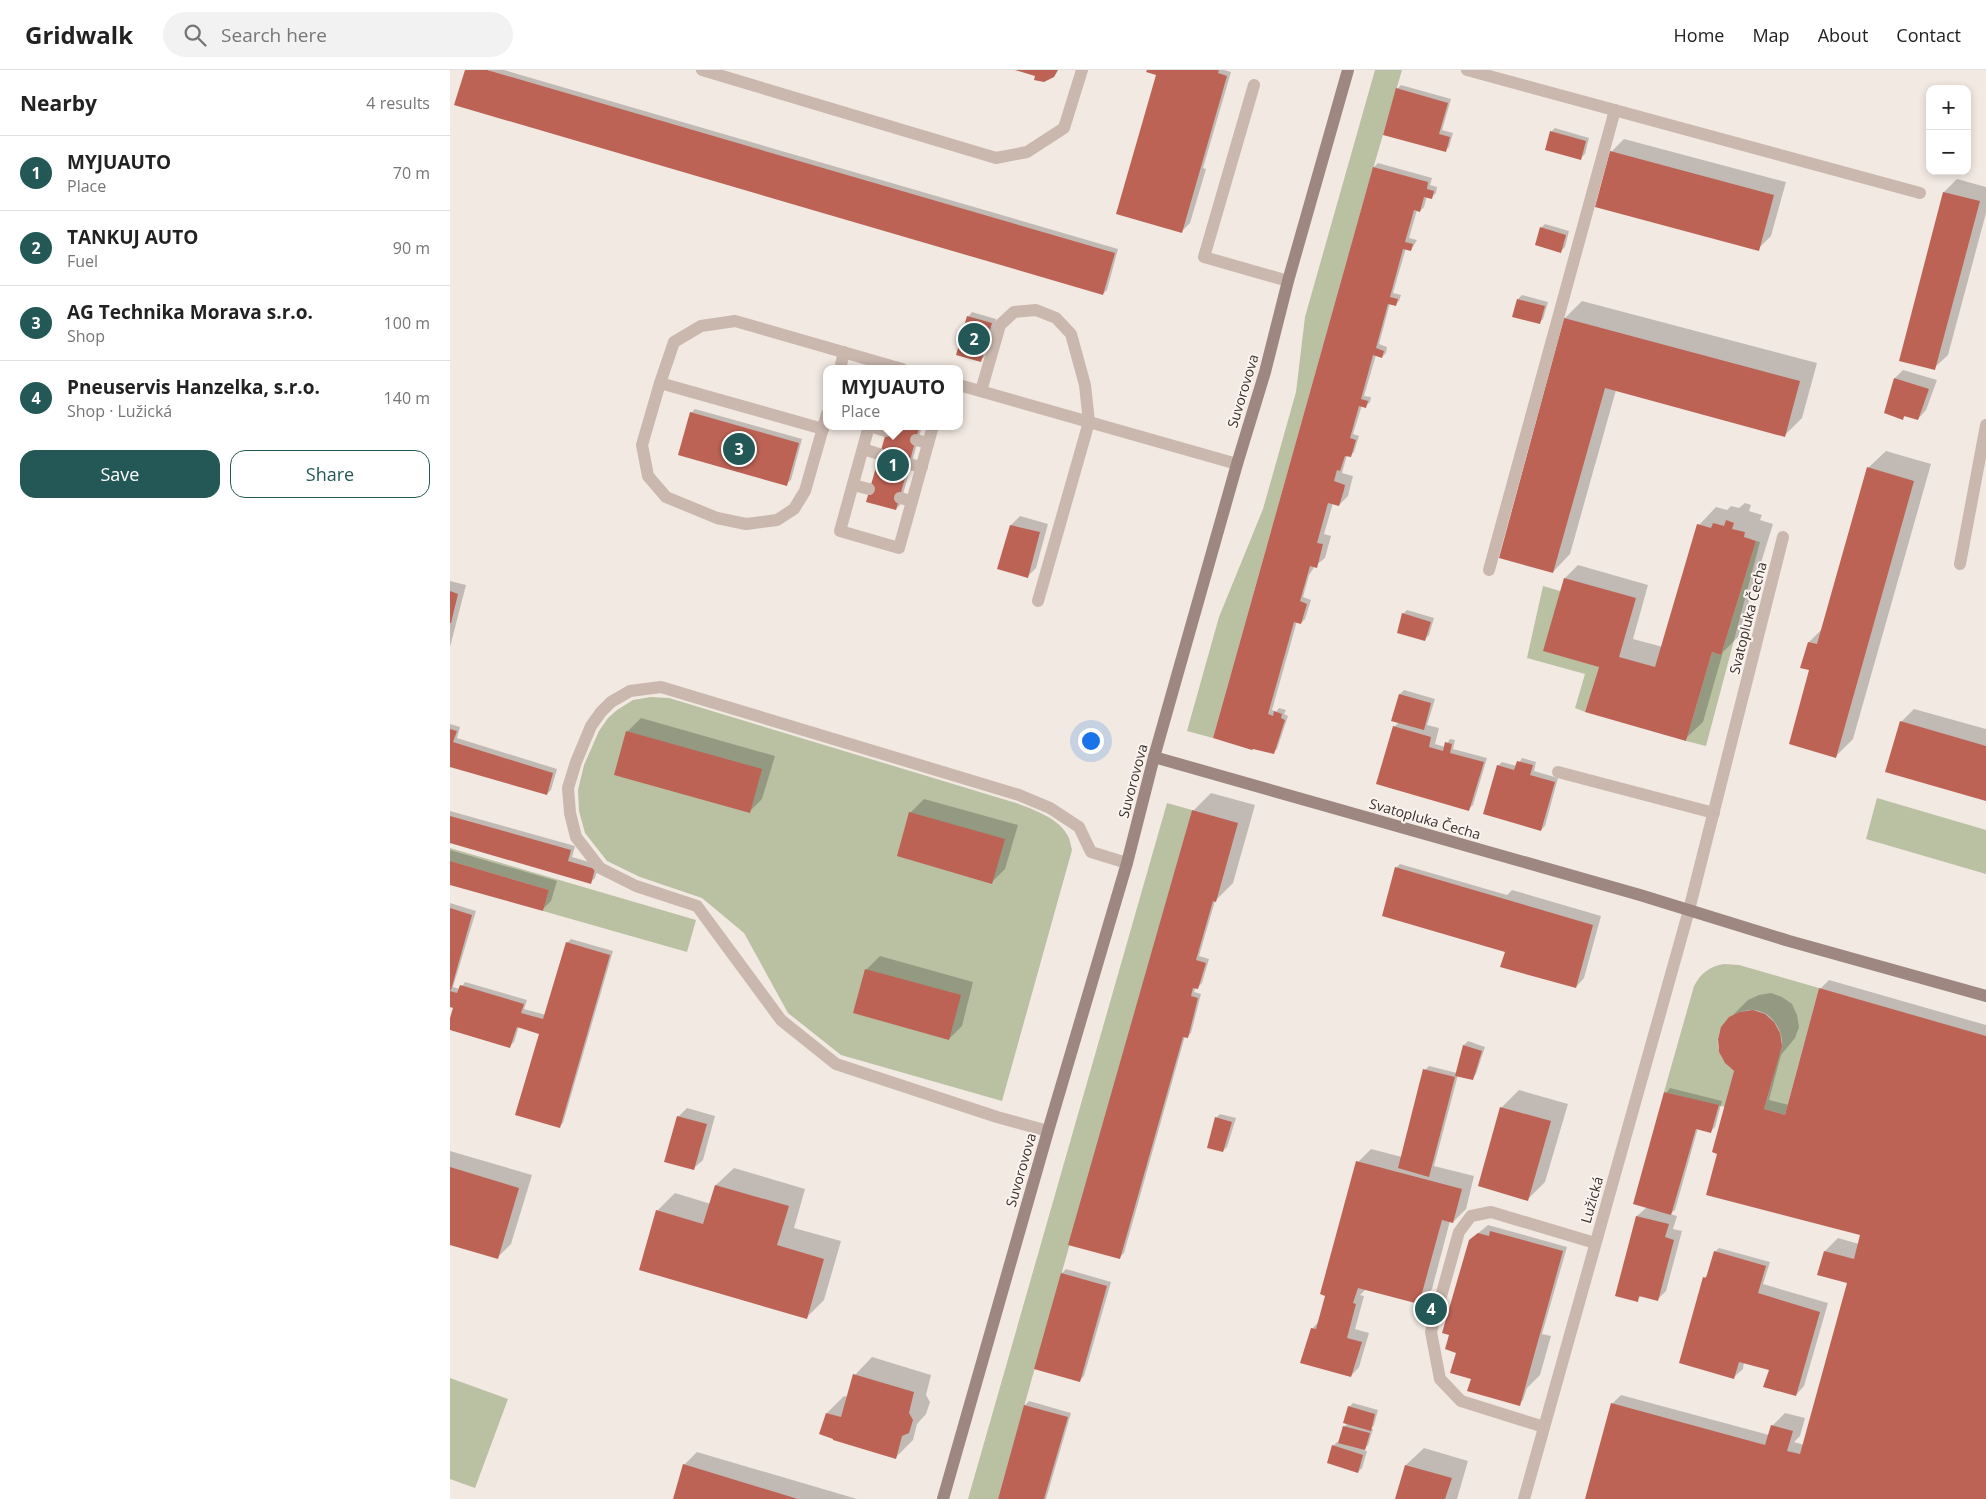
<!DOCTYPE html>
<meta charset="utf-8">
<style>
:root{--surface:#fff;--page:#f2f2f2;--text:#222;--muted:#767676;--line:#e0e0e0;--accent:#245856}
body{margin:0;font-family:"Open Sans",sans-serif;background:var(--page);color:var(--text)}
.controls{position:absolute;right:15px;top:15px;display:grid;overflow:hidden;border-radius:10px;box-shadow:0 2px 8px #0003}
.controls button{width:45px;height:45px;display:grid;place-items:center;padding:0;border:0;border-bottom:1px solid var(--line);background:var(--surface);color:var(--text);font:25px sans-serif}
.you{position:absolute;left:640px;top:670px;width:18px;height:18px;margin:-12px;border:4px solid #fff;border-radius:50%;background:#1a73e8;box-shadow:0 0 0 8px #1a73e833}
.badge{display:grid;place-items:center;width:32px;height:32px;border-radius:50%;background:var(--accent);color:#fff;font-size:16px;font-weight:700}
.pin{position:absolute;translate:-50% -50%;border:2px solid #fff;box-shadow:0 1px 5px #0006}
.popup{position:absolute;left:373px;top:295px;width:140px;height:65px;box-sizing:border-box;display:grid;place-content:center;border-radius:10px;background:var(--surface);filter:drop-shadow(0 1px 4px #0005);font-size:16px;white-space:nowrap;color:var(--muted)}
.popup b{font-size:19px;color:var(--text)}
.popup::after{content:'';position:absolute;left:50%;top:100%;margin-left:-10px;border:10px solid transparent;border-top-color:var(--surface)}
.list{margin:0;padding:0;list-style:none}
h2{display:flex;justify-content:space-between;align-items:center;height:65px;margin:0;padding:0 20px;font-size:21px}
h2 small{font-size:16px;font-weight:400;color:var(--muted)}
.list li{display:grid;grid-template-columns:32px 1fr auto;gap:15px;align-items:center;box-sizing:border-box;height:75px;padding:0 20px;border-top:1px solid var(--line)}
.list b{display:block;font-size:19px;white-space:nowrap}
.list p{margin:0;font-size:16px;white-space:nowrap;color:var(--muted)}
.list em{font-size:16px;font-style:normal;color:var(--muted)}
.actions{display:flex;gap:10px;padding:15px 20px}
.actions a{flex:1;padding:11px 0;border:1px solid var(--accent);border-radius:15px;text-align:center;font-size:18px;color:var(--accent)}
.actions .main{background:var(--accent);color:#fff}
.icon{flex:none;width:28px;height:28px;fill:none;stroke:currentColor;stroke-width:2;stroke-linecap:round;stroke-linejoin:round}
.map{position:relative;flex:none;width:1536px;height:1429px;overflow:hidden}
header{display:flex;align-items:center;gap:30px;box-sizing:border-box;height:70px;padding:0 25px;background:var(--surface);border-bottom:1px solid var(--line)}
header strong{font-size:24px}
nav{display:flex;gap:28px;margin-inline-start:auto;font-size:18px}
.search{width:350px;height:45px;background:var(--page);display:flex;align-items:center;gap:12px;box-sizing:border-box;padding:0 18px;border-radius:28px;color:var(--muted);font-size:19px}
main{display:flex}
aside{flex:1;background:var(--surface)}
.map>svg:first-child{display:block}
.green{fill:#bac0a2}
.shadow{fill:#0003}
.building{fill:#bd6355}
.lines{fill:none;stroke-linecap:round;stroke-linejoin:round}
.lane{stroke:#cab8ae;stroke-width:12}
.street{stroke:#cab8ae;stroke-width:12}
.secondary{stroke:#9d8780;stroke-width:12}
.labels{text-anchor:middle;stroke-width:4;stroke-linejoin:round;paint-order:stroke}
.street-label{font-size:14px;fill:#392f2c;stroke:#faf3ee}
</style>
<header>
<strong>Gridwalk</strong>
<div class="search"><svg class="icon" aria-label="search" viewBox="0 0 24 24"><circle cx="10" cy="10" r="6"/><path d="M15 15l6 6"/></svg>Search here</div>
<nav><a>Home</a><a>Map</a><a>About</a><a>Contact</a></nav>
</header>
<main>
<aside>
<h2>Nearby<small>4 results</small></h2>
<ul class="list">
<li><span class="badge">1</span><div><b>MYJUAUTO</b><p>Place</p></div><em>70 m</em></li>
<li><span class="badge">2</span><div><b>TANKUJ AUTO</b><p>Fuel</p></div><em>90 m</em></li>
<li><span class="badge">3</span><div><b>AG Technika Morava s.r.o.</b><p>Shop</p></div><em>100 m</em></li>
<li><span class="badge">4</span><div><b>Pneuservis Hanzelka, s.r.o.</b><p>Shop · Lužická</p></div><em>140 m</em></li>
</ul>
<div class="actions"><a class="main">Save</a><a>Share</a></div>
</aside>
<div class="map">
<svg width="1536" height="1429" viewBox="0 0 1536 1429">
<rect width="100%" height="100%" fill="#f2e9e2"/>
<!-- green -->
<g class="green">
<polygon points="925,0 952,0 915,126 763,668 737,661 769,547 813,439 846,322 855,247"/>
<polygon points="1306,471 1310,472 1256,676 1236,671 1262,582 1271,585"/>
<polygon points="1093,516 1110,521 1149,597 1135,642 1125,638 1135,604 1077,588"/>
<path d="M201,627L219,628L566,733C584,740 610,748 619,768C620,772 621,776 622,780L552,1031L391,985L338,943L294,863L252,828L190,807L157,791L135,763L129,741L128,720L134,695L149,661L158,648L167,640L183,630Z"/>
<polygon points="1427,728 1536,760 1536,804 1416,769"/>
<polygon points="717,733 742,740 548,1429 518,1429"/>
<polygon points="0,778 246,850 237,882 93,841 99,820 0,791"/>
<path d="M1274,894L1289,895L1369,918L1335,1045L1314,1039C1319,1023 1323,1007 1327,991C1328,986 1331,981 1332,976C1333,968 1330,960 1326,954C1302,916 1238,964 1284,1001L1275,1037L1214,1022L1244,916C1251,903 1260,896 1274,894Z"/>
<polygon points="0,1308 58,1329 25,1418 0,1409"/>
</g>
<!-- shadow -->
<g class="shadow">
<polygon points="16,0 54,0 668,179 657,220 653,224"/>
<polygon points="698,0 774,0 781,2 753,98 756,99 740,153 731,162 708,4"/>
<polygon points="951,15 1001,29 992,60 1003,63 999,77 995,81 947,19"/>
<polygon points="1105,58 1139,68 1135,84 1131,88 1101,62"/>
<polygon points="1174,69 1336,112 1321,166 1308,179 1161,82"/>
<polygon points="928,93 982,108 980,115 987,117 986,123 982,127 977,126 974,137 970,141 967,140 959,168 967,170 961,180 956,178 943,223 951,225 949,231 945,235 940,233 929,274 937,277 936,283 932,287 926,285 914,326 921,327 920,332 916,336 912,335 903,364 909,366 904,382 900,386 897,385 892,403 903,406 898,426 889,435 883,433 874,464 881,466 875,488 865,496 859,505 853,527 861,530 855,549 851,553 847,551 822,640 826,642 829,638 836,640 834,644 838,646 827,679 823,683 764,667 924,97"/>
<polygon points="1507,109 1536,117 1536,143 1498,285 1484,298 1494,122"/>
<polygon points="1095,154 1119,161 1115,177 1111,181 1091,158"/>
<polygon points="1072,225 1098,232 1093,249 1089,253 1068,229"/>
<polygon points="1132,231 1367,293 1352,348 1335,365 1166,320 1120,484 1103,502 1115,248"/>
<polygon points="522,242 546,249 534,287 530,291 518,247"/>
<polygon points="1453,300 1487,310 1476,340 1468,349 1456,345 1453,348 1436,343 1445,308"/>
<polygon points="245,339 352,369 341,410 336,414 241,343"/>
<polygon points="439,356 472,356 450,435 446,439"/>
<polygon points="1436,381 1481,394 1403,669 1386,686 1361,600 1352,597 1359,572 1372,559 1418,398"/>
<polygon points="1295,433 1301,435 1299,441 1312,445 1310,450 1323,454 1288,567 1273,582 1253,652 1235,669 1152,592 1115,508 1128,495 1198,515 1183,569 1213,577 1249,455 1266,437 1277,440 1281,436 1289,438"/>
<polygon points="570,446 598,454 586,498 577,507 549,498 561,455"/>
<polygon points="0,511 16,515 0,577"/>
<polygon points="957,540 984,548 979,565 975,569 953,544"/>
<polygon points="954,620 985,629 977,655 989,658 985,674 995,677 1000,669 1005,670 1003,679 1037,688 1023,735 1019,739 944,657 949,652 950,624"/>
<polygon points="1464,639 1536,659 1536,730 1451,652"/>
<polygon points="191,648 325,686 312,729 299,742 165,704 178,661"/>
<polygon points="0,654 10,657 7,668 107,699 101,720 97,724 0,696"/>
<polygon points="1072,688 1086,692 1084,701 1108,708 1095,756 1091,760 1048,696 1052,692 1067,696"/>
<polygon points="761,723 805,735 783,813 765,831 749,886 759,889 752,913 748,917 746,917 744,922 751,924 741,963 737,967 735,966 674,1183 670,1187 743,741"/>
<polygon points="474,729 568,755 555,799 542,812 448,786 461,742"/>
<polygon points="0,741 125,776 122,787 149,795 145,808 141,812 0,772"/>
<polygon points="0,780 107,811 101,831 92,840 0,813"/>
<polygon points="950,794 1057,825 1062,820 1151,846 1134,908 1126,917 1056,881 946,798"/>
<polygon points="0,833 26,841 3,917 10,919 15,912 77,930 74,939 96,945 117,873 121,869 163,881 113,1053 109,1057 91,963 69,956 64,972 60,976 0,958 5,938 0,936"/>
<polygon points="430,886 523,912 512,956 499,969 416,900"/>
<polygon points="1379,910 1536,955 1536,1429 1137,1429 1163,1333 1171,1325 1319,1365 1322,1356 1335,1343 1355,1348 1350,1366 1344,1372 1354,1375 1398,1213 1375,1181 1388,1168 1409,1174 1412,1164 1269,1083 1286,1001 1280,948 1298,930 1309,925 1321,923 1332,927 1342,934 1347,945 1349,957 1345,968 1331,985 1319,1030 1339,1035 1370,919"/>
<polygon points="1018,971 1035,977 1026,1004 1022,1009 1008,1005 984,1096 1024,1106 1016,1139 1003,1152 1000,1151 982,1219 969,1233 916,1219 910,1225 914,1226 905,1259 919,1263 909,1297 901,1306 862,1259 870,1250 908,1092 921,1079 952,1087 975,1000 979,996 1007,1003 1014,975"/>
<polygon points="1220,1018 1272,1031 1265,1057 1261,1061 1248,1058 1225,1140 1220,1144 1227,1146 1223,1159 1232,1161 1216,1221 1207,1230 1192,1225 1187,1230 1187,1146 1197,1137 1216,1023"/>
<polygon points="1069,1020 1118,1034 1095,1112 1078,1129 1051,1038"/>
<polygon points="237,1038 265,1046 253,1090 244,1098 228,1047"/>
<polygon points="770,1044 786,1048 777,1077 773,1081 766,1048"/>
<polygon points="0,1081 82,1105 61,1174 48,1187 0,1173"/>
<polygon points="284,1098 355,1119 344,1158 391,1171 374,1230 356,1248 207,1141 225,1123 261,1134 266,1115"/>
<polygon points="1038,1155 1117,1177 1092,1264 1101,1266 1090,1305 1077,1318 1073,1330 1069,1334 1022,1308 1009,1278 1020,1170"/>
<polygon points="1269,1178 1320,1192 1313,1214 1378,1233 1354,1316 1346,1325 1320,1299 1294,1292 1293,1299 1284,1307 1254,1208 1259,1203 1265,1182"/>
<polygon points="616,1199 661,1212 634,1306 630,1310 612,1203"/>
<polygon points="422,1287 481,1305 476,1325 480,1332 476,1344 467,1354 463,1370 445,1388 377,1343 394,1326 398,1327 405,1305"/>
<polygon points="579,1331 621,1343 596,1429 549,1429 575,1335"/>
<polygon points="903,1333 928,1340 924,1355 921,1359 923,1359 918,1375 913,1380 917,1381 912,1398 908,1402 883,1376 887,1372 889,1373 894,1357 898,1353 899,1337"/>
<polygon points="974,1378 1018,1391 1007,1429 947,1429 956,1395"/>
<polygon points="247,1382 407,1429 224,1429 234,1395"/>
</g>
<!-- building -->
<g class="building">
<polygon points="15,0 37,0 665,183 653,225 4,35"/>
<polygon points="565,0 608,0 604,7 594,12 584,10 585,6"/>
<polygon points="697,0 769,0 768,3 777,6 732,163 666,144 706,5 696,2"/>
<polygon points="946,18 998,33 989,64 1000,67 996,82 933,65"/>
<polygon points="1100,61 1136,71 1131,90 1095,80"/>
<polygon points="1160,81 1324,125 1309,181 1145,137"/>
<polygon points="923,97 978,112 977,119 984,121 982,129 974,127 970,142 964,140 955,172 963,174 961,181 953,179 940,227 948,229 946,236 938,234 926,278 934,281 932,288 923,285 911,329 918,331 916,338 909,336 900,368 906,370 901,387 895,386 890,401 887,400 884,411 895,415 894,420 889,436 878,433 867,473 873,474 867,498 860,496 850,531 857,534 851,554 844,552 818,644 823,646 824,641 832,644 831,648 835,650 824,684 803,679 802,680 763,668"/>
<polygon points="1493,122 1530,131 1485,300 1449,291"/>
<polygon points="1090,157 1116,165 1111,183 1085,175"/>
<polygon points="1067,229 1095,236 1090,254 1062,247"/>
<polygon points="517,246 542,253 531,292 506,285"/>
<polygon points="1114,248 1350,311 1335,367 1155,318 1103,503 1049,488"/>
<polygon points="1444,308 1479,319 1468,350 1454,346 1453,350 1434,343"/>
<polygon points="240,342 349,373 337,416 228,385"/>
<polygon points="438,356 469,358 446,440 416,432"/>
<polygon points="1417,397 1464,411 1386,688 1339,674 1359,600 1350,598 1358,572 1367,574"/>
<polygon points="1276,450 1284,453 1282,459 1295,462 1294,467 1306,471 1271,585 1262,582 1236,671 1135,642 1149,597 1093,581 1114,508 1186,528 1169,587 1205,597 1247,454 1261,458 1263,453 1274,456"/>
<polygon points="560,455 590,462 578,508 547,499"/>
<polygon points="0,521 8,524 1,553 0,553"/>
<polygon points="952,543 981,552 975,571 947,563"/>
<polygon points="949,624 981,633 974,660 941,651"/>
<polygon points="1450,651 1536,676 1536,731 1435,702"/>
<polygon points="943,656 981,667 979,677 993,681 995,672 1002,674 1000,683 1034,692 1019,741 926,714"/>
<polygon points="0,659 7,661 3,672 103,703 97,725 0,697"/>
<polygon points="176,661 312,699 300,743 164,705"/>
<polygon points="1067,691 1083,695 1080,705 1105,712 1091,761 1033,744 1047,695 1064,700"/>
<polygon points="742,740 788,753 766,832 763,831 746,890 756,893 748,919 743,918 741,926 748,928 738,968 733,967 670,1189 618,1175"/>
<polygon points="459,742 555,769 542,814 447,786"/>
<polygon points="0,746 121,780 118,791 145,799 141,814 0,773"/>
<polygon points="0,791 99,820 93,841 0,815"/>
<polygon points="945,797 1143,855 1126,918 1050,897 1055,882 932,846"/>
<polygon points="0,838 22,845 1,920 0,920"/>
<polygon points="116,872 160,885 110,1058 65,1045 89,964 67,957 60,978 0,960 0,948 3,938 0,937 0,921 7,923 10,915 74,934 71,943 93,949"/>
<polygon points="415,899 511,925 499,970 403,943"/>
<polygon points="1369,918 1536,966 1536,1429 1135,1429 1161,1333 1315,1375 1321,1355 1343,1361 1337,1381 1350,1384 1397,1213 1367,1205 1374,1181 1404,1189 1410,1165 1256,1125 1267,1084 1262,1082 1284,1001 1275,993 1269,982 1268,969 1271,957 1279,947 1290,942 1303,940 1315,944 1324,952 1330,963 1332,976 1314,1039 1335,1045"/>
<polygon points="1013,975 1032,981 1023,1010 1005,1006"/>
<polygon points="973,999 1005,1007 979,1107 948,1098"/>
<polygon points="1214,1022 1269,1035 1261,1063 1246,1059 1221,1145 1183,1134"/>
<polygon points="1050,1037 1101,1051 1078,1131 1028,1116"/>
<polygon points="227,1046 257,1054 244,1100 214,1092"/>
<polygon points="765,1047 782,1052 773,1082 757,1078"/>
<polygon points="906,1091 1012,1119 1003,1153 992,1150 969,1234 908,1218 903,1233 906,1234 897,1268 912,1272 901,1307 850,1293 861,1258 866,1259 875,1226 870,1224"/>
<polygon points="0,1097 69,1118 48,1189 0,1175"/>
<polygon points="265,1115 339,1136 327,1175 374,1189 357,1249 189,1200 206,1140 253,1154"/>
<polygon points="1186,1146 1219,1154 1215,1167 1224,1170 1208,1231 1189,1226 1188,1232 1165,1226"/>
<polygon points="1040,1161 1113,1181 1070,1336 1017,1321 1021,1309 1000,1303 1006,1283 995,1279 999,1265 992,1263 1019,1170 1028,1163 1039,1166"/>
<polygon points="1264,1181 1316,1196 1308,1223 1370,1242 1346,1326 1313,1317 1319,1300 1289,1292 1284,1309 1229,1293 1253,1207 1256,1208"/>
<polygon points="611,1203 657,1216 630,1312 584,1299"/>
<polygon points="403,1304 464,1322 459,1343 463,1350 459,1363 452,1366 446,1389 383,1370 383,1369 369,1364 376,1343 391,1347"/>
<polygon points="574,1335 618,1347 594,1429 548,1429"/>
<polygon points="898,1336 925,1344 921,1361 893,1353"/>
<polygon points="893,1356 920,1363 915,1380 888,1373"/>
<polygon points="882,1375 913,1385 908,1403 877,1393"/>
<polygon points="233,1394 348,1429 223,1429"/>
<polygon points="955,1395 1002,1408 995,1429 945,1429"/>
</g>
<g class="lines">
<!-- lane -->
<g class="lane">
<polyline points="252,0 546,88 577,82 614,58 632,0"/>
<polyline points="1017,0 1470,123"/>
<polyline points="804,15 754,187 838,211"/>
<polyline points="390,299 394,282"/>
<polyline points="210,313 373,359"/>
<polyline points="509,315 787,394"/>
<polyline points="531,321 550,255 564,242 586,240 606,248 621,264 635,315 639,352 588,531"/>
<polyline points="377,344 355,421 344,439 327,450 296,454 267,448 216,427 198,406 192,375 210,313 224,272 251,256 285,251 452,299"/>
<polyline points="436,361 419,356 390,461 449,478 483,356"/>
<polyline points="466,370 478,373"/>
<polyline points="413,379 429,384"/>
<polyline points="459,394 472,397"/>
<polyline points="403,415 419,419"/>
<polyline points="450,428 462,431"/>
<polyline points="1510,494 1536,355"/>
<polyline points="1039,500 1165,40"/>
<polyline points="1108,702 1264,743"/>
<polyline points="598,1061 547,1047 386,994 331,950 247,836 186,816 150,798 126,767 120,743 118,718 126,692 141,656 151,642 161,632 180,621 211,617 569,725 600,738 629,757 641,782 677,793"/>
<polyline points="1094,1357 1011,1331 990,1309 981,1262 1009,1162 1021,1146 1041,1142 1145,1173"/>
</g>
<!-- street -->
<polyline class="street" points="1074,1429 1239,840 1333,467"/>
<!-- secondary -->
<g class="secondary">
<polyline points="704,687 1190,825 1339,871 1536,926"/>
<polyline points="493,1429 598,1061 677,793 704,687 787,394 815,302 838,211 898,0"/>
</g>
</g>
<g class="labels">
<!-- street labels -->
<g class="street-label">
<text transform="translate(793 321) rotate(-73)" y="5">Suvorovova</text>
<text transform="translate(1298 548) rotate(-76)" y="5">Svatopluka Čecha</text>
<text transform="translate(683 711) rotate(-75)" y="5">Suvorovova</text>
<text transform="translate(975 749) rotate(16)" y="5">Svatopluka Čecha</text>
<text transform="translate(571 1100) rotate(-74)" y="5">Suvorovova</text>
<text transform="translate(1142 1130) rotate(-74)" y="5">Lužická</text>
</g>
</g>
</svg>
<div class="controls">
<button>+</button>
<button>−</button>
</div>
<div class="you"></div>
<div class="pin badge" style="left:443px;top:395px">1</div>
<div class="popup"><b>MYJUAUTO</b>Place</div>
<div class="pin badge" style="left:524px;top:269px">2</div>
<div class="pin badge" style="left:289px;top:379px">3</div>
<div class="pin badge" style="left:981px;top:1239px">4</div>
</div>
</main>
